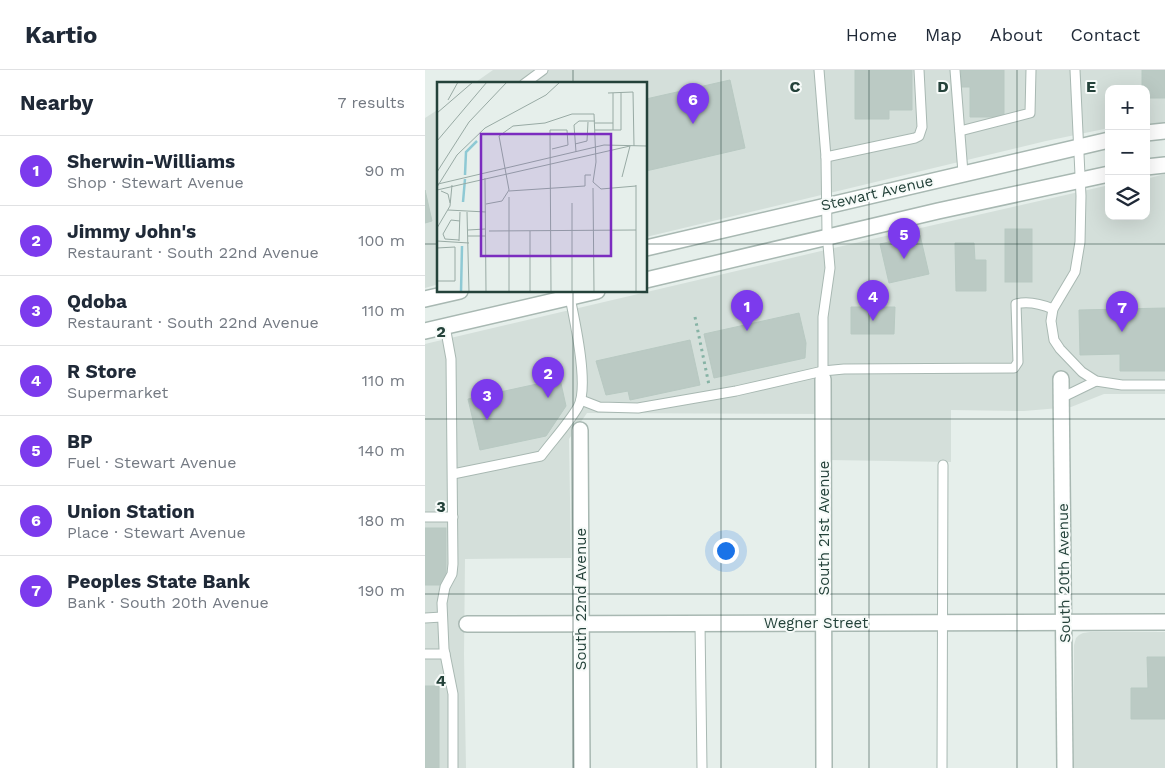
<!DOCTYPE html>
<meta charset="utf-8">
<style>
:root{--surface:#fff;--page:#f6f6f7;--text:#1f2937;--muted:#747a83;--line:#e0e1e3;--accent:#7c3aed}
body{margin:0;font-family:"Work Sans",sans-serif;background:var(--page);color:var(--text)}
.controls{position:absolute;right:15px;top:15px;display:grid;overflow:hidden;border-radius:10px;box-shadow:0 5px 20px #0002}
.controls button{width:45px;height:45px;display:grid;place-items:center;padding:0;border:0;border-bottom:1px solid var(--line);background:var(--surface);color:var(--text);font:25px sans-serif}
.you{position:absolute;left:300px;top:480px;width:18px;height:18px;margin:-12px;border:4px solid #fff;border-radius:50%;background:#1a73e8;box-shadow:0 0 0 8px #1a73e833}
.badge{display:grid;place-items:center;width:32px;height:32px;border-radius:50%;background:var(--accent);color:#fff;font-size:16px;font-weight:700}
.pin{position:absolute;translate:-50% -41px;filter:drop-shadow(0 1px 2px #0008)}
.pin::after{content:'';position:absolute;top:26px;width:18px;height:15px;background:inherit;clip-path:polygon(0 0,100% 0,50% 100%)}
.list{margin:0;padding:0;list-style:none}
h2{display:flex;justify-content:space-between;align-items:center;height:65px;margin:0;padding:0 20px;font-size:21px}
h2 small{font-size:16px;font-weight:400;color:var(--muted)}
.list li{display:grid;grid-template-columns:32px 1fr auto;gap:15px;align-items:center;box-sizing:border-box;height:70px;padding:0 20px;border-top:1px solid var(--line)}
.list b{display:block;font-size:19px;white-space:nowrap}
.list p{margin:0;font-size:16px;white-space:nowrap;color:var(--muted)}
.list em{font-size:16px;font-style:normal;color:var(--muted)}
.icon{flex:none;width:28px;height:28px;fill:none;stroke:currentColor;stroke-width:2;stroke-linecap:round;stroke-linejoin:round}
.map{position:relative;flex:none;width:740px;height:698px;overflow:hidden}
header{display:flex;align-items:center;gap:30px;box-sizing:border-box;height:70px;padding:0 25px;background:var(--surface);border-bottom:1px solid var(--line)}
header strong{font-size:24px}
nav{display:flex;gap:28px;margin-inline-start:auto;font-size:18px}
main{display:flex}
aside{flex:1;background:var(--surface)}
.map>svg:first-child{display:block}
.built{fill:#d4dfda}
.building{fill:#bbcac4;stroke:#b8c9c2}
.lines{fill:none;stroke-linecap:round;stroke-linejoin:round}
.service-casing{stroke:#a8b8b2;stroke-width:11}
.minor-casing{stroke:#a8b8b2;stroke-width:18}
.tertiary-casing{stroke:#a8b8b2;stroke-width:18}
.path{stroke:#86b3a5;stroke-width:3;stroke-dasharray:2.5 4;stroke-linecap:butt}
.service{stroke:#fff;stroke-width:9}
.minor{stroke:#fff;stroke-width:15}
.tertiary{stroke:#fff;stroke-width:15}
.grid{fill:none;stroke:#24423a;stroke-width:1;stroke-opacity:0.55}
.labels{text-anchor:middle;stroke-width:4;stroke-linejoin:round;paint-order:stroke}
.street-label{font-size:15px;fill:#24423a;stroke:#f7fbf9}
.inset-river{fill:none;stroke:#8ec9d4;stroke-width:2.5}
.inset-road{fill:none;stroke:#98aaa4;stroke-width:1}
.view{fill:#7b2cbf;fill-opacity:0.15;stroke:#7b2cbf;stroke-width:2.5}
.inset-edge{fill:none;stroke:#24423a;stroke-width:2.5}
.grid-label{font-size:16px;text-anchor:middle;font-weight:bold;fill:#24423a;stroke:#f7fbf9;stroke-width:4;stroke-linejoin:round;paint-order:stroke}
</style>
<header>
<strong>Kartio</strong>
<nav><a>Home</a><a>Map</a><a>About</a><a>Contact</a></nav>
</header>
<main>
<aside>
<h2>Nearby<small>7 results</small></h2>
<ul class="list">
<li><span class="badge">1</span><div><b>Sherwin-Williams</b><p>Shop · Stewart Avenue</p></div><em>90 m</em></li>
<li><span class="badge">2</span><div><b>Jimmy John's</b><p>Restaurant · South 22nd Avenue</p></div><em>100 m</em></li>
<li><span class="badge">3</span><div><b>Qdoba</b><p>Restaurant · South 22nd Avenue</p></div><em>110 m</em></li>
<li><span class="badge">4</span><div><b>R Store</b><p>Supermarket</p></div><em>110 m</em></li>
<li><span class="badge">5</span><div><b>BP</b><p>Fuel · Stewart Avenue</p></div><em>140 m</em></li>
<li><span class="badge">6</span><div><b>Union Station</b><p>Place · Stewart Avenue</p></div><em>180 m</em></li>
<li><span class="badge">7</span><div><b>Peoples State Bank</b><p>Bank · South 20th Avenue</p></div><em>190 m</em></li>
</ul>
</aside>
<div class="map">
<svg width="740" height="698" viewBox="0 0 740 698">
<rect width="100%" height="100%" fill="#e6efeb"/>
<!-- built -->
<g class="built">
<polygon points="68,0 740,0 740,53 721,54 721,19 684,19 684,58 621,71 221,167 221,14 48,14"/>
<polygon points="14,39 14,214 0,218 0,48"/>
<polygon points="740,104 740,324 679,324 646,337 599,341 526,340 526,392 404,390 405,344 162,343 144,369 146,488 40,489 39,584 41,698 0,698 0,274 443,170 680,116 684,116 684,146 721,146 721,109"/>
<polygon points="665,562 740,562 740,698 649,698 649,575 651,568 654,565 658,563"/>
</g>
<!-- building -->
<g class="building">
<polygon points="430,0 487,0 487,40 464,40 464,49 430,49"/>
<polygon points="536,0 579,0 579,47 545,47 545,17 536,17"/>
<polygon points="717,0 740,0 740,28 721,28 721,19 717,19"/>
<polygon points="305,10 320,78 221,101 221,29"/>
<polygon points="0,120 7,151 0,153"/>
<rect x="580" y="159" width="27" height="53"/>
<polygon points="495,165 504,204 464,213 455,174"/>
<polygon points="530,173 549,173 550,190 561,190 561,221 531,221"/>
<polygon points="426,237 470,237 469,264 426,264"/>
<polygon points="740,238 740,301 695,301 695,284 655,285 654,240"/>
<polygon points="374,243 381,273 380,288 289,308 279,264"/>
<polygon points="265,270 275,315 205,330 203,321 181,325 171,291"/>
<polygon points="135,309 141,336 121,366 55,380 43,329"/>
<rect x="0" y="458" width="21" height="57"/>
<polygon points="722,587 740,587 740,649 706,649 706,618 723,618"/>
<rect x="0" y="616" width="14" height="82"/>
</g>
<g class="lines">
<defs>
<g id="service">
<polyline points="394,0 401,87 402,163 405,198 398,247 398,306"/>
<polyline points="530,0 538,103"/>
<polyline points="650,0 656,126 655,172 650,202 628,239 626,251 629,270 635,279 657,302 671,311 697,315 740,315"/>
<polyline points="99,14 118,0"/>
<polyline points="535,61 605,43 606,0"/>
<polyline points="401,87 490,68 494,66 497,57 494,0"/>
<polyline points="20,256 26,289 28,494 27,504 20,517 17,533 19,579 28,624 28,698"/>
<polyline points="636,328 671,311"/>
<path d="M156,330L174,337L213,338L311,321L398,301L419,299L589,298L593,292L591,234C603,231 616,234 628,239"/>
<path d="M28,404L116,386C128,370 143,354 153,337C165,317 149,247 144,223"/>
<polyline points="0,447 28,447"/>
<polyline points="0,548 17,547"/>
<polyline points="275,554 277,698"/>
<polyline points="0,584 20,584"/>
<polyline points="517,698 518,395"/>
</g>
<g id="minor">
<polyline points="398,309 399,698"/>
<polyline points="636,309 640,698"/>
<polyline points="155,360 157,698"/>
<polyline points="42,554 740,552"/>
</g>
<g id="tertiary">
<polyline points="721,63 740,61"/>
<polyline points="721,97 740,95"/>
<polyline points="221,178 684,70"/>
<polyline points="221,210 513,141 684,104"/>
<polyline points="0,229 35,221"/>
<polyline points="0,261 172,221"/>
</g>
</defs>
<!-- service casing -->
<use href="#service" class="service-casing"/>
<!-- minor casing -->
<use href="#minor" class="minor-casing"/>
<!-- tertiary casing -->
<use href="#tertiary" class="tertiary-casing"/>
<!-- path -->
<polyline class="path" points="270,247 284,315"/>
<!-- service -->
<use href="#service" class="service"/>
<!-- minor -->
<use href="#minor" class="minor"/>
<!-- tertiary -->
<use href="#tertiary" class="tertiary"/>
</g>
<!-- grid -->
<path class="grid" d="M148,0V14M296,0V698M444,0V698M592,0V698M0,174H14M221,174H740M148,221V698M0,349H740M0,524H740"/>
<g class="labels">
<!-- street labels -->
<g class="street-label">
<text transform="translate(452 123) rotate(-13)" y="5">Stewart Avenue</text>
<text transform="translate(399 458) rotate(-90)" y="5">South 21st Avenue</text>
<text transform="translate(639 503) rotate(-91)" y="5">South 20th Avenue</text>
<text transform="translate(156 529) rotate(-90)" y="5">South 22nd Avenue</text>
<text x="391" y="558">Wegner Street</text>
</g>
</g>
<!-- overview -->
<g transform="translate(12 12)">
<rect width="210" height="210" fill="#e6efeb"/>
<path class="inset-river" d="M28,93L29,70L40,59M26,120L28,97M24,210L25,164"/>
<path class="inset-road" d="M171,11L196,10L197,64M176,11V48M11,18L21,0M0,31L36,0M158,41H176M158,48H184V11M0,59L50,0M138,62L150,59L151,40M139,70L137,43L142,39H158M0,90L32,40L70,0M185,95L193,64M48,96L49,210M1,102L167,63L210,64M199,103V210M0,105L20,73L48,46L109,13L123,0M156,106L157,210M0,108L193,64M4,109L11,112L13,121M72,109L148,104V93H154M72,115V210M49,122L65,119L72,108L62,54L76,44L108,41L135,32H157L159,80L156,100L164,107L199,104M11,128L49,130M30,130L32,210M0,146L13,124L15,103M31,148L48,147M52,149L199,148M93,149V210M31,154H48M22,158L8,157L6,152L14,138L23,139M0,159L32,161M22,159L23,130M0,166L18,165V199H0M114,210L113,48H130L131,63L115,67M135,210V121"/>
<path class="view" d="M44,52H174V174H44Z"/>
<rect width="210" height="210" class="inset-edge"/>
</g>
<g class="grid-label">
<text x="370" y="22">C</text>
<text x="518" y="22">D</text>
<text x="666" y="22">E</text>
<text x="16" y="267">2</text>
<text x="16" y="442">3</text>
<text x="16" y="616">4</text>
</g>
</svg>
<div class="controls">
<button>+</button>
<button>−</button>
<button><svg class="icon" aria-label="layers" viewBox="0 0 24 24"><path d="M12 4l9 5-9 5-9-5zM3 14l9 5 9-5"/></svg></button>
</div>
<div class="you"></div>
<div class="pin badge" style="left:322px;top:261px">1</div>
<div class="pin badge" style="left:123px;top:328px">2</div>
<div class="pin badge" style="left:62px;top:350px">3</div>
<div class="pin badge" style="left:448px;top:251px">4</div>
<div class="pin badge" style="left:479px;top:189px">5</div>
<div class="pin badge" style="left:268px;top:54px">6</div>
<div class="pin badge" style="left:697px;top:262px">7</div>
</div>
</main>
